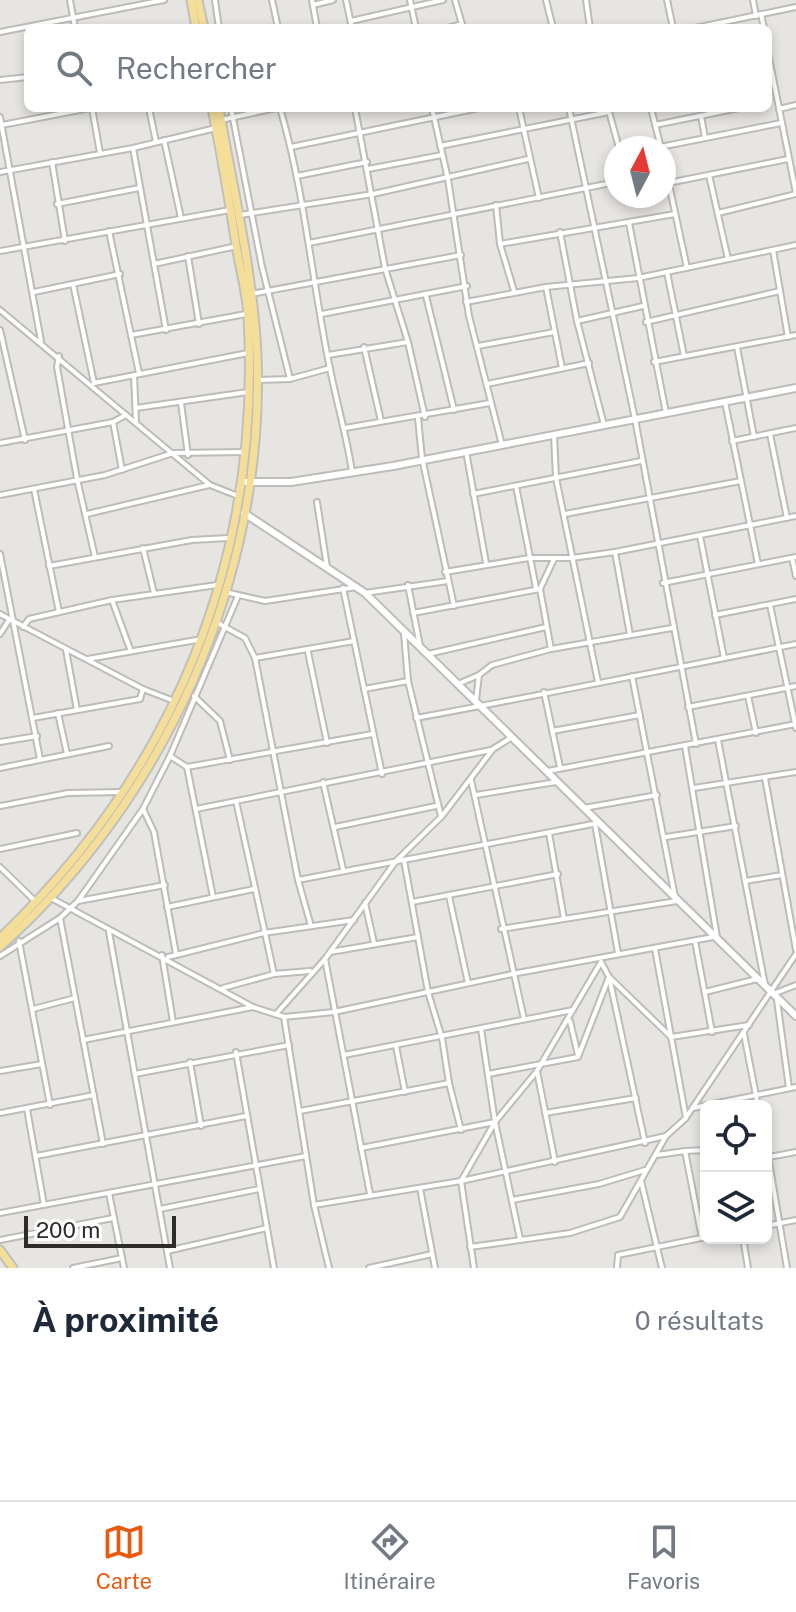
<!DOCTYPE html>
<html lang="fr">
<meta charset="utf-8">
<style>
:root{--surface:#fff;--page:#f2f2f3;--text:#1f2937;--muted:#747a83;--line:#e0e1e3;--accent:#ea580c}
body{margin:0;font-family:"Public Sans",sans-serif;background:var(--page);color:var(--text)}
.controls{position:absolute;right:24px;bottom:24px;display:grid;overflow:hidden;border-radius:12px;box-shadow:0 4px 12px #0003}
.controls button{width:72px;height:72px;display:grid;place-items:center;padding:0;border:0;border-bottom:2px solid var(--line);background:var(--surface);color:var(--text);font:40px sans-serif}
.compass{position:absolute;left:604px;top:136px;width:72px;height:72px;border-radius:50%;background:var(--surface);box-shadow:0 4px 12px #0003;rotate:7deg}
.scale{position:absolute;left:24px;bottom:20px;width:152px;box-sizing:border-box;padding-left:8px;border:4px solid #2d2c2b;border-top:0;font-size:22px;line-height:28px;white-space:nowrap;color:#2d2c2b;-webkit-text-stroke:6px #fff;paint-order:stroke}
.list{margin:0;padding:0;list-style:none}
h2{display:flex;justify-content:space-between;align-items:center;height:104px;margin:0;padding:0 32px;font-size:34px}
h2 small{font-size:26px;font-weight:400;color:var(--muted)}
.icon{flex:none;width:44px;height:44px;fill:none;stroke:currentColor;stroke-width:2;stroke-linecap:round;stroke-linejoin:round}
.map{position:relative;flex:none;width:796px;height:1268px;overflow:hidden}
.search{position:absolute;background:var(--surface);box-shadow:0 4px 12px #0003;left:24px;right:24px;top:24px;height:88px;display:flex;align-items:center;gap:20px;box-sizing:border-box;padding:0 28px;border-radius:12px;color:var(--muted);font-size:30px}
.sheet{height:232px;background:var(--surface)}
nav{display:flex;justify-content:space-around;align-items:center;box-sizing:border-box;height:112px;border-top:2px solid var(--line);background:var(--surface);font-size:22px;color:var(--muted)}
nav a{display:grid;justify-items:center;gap:4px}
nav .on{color:var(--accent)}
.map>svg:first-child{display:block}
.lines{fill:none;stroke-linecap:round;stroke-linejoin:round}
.street-casing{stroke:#bebcb9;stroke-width:8}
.secondary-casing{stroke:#bebcb9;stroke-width:10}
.primary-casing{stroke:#c0c0bf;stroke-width:11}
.street{stroke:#fff;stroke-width:4}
.secondary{stroke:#fff;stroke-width:6}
.primary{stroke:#f5df98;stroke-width:7}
</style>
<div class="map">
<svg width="796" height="1268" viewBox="0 0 796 1268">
<rect width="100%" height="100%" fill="#e7e5e2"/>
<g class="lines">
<defs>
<g id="street">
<polyline points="70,0 75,28"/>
<polyline points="215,0 219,28"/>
<polyline points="272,0 278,28"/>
<polyline points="312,0 317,28"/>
<polyline points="346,0 352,28"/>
<polyline points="410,0 416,28"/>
<polyline points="455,0 463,28"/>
<polyline points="546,0 553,28"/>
<polyline points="586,0 590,28"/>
<polyline points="667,0 673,28"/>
<polyline points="753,0 756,16"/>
<polyline points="313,5 333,0"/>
<polyline points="761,14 764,28"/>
<polyline points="351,21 443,0"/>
<polyline points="447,28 462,24"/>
<polyline points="695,28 796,7"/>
<polyline points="0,32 164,0"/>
<polyline points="768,53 796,193"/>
<polyline points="0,80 28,77"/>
<polyline points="92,108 100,153"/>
<polyline points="149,108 156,142"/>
<polyline points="231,108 262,267 290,379"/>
<path d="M280,108C305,193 312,282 330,369C337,404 347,437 352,472"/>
<polyline points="355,108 385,268 408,342 425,417"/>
<polyline points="432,108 448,179 469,316 502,445"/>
<polyline points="519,108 539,198"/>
<polyline points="569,108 635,419 696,744"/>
<polyline points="608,108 619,148"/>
<polyline points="651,108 661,148"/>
<polyline points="779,109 796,105"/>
<polyline points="701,116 705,138"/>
<polyline points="0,117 41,341"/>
<polyline points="221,120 276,108"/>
<polyline points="2,125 90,108"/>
<polyline points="655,125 739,108"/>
<polyline points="164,140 181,218"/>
<polyline points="440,146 609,112"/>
<polyline points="291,147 479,108"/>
<polyline points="660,147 781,123"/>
<polyline points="133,148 166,330"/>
<polyline points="664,161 687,268"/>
<polyline points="52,162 65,241"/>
<polyline points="368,169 442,155"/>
<polyline points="0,172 133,148 216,128"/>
<polyline points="709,175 728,259"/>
<polyline points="297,176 367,162"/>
<polyline points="668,183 788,159"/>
<polyline points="57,204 139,188"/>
<polyline points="496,205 500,244 514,291"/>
<polyline points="718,213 796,194"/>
<polyline points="240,215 373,194 528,159"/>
<polyline points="629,223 666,413"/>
<polyline points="109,231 139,373"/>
<polyline points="560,232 577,321 604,425"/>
<polyline points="309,243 616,182"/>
<polyline points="500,244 675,214"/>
<polyline points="773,250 788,337"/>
<polyline points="0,251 230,210"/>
<polyline points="188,256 199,324"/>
<polyline points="154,264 237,246"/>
<polyline points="667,272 684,356"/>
<polyline points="73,284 94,383"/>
<polyline points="546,287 562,368"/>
<polyline points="34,292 120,274"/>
<polyline points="251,294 461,255"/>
<polyline points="426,296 454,410"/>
<polyline points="466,302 546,287 638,278 796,245"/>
<polyline points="0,310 210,485 238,496"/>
<polyline points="322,314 467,286"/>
<polyline points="577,321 643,306"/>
<polyline points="646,322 780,291"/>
<polyline points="0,330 25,440"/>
<polyline points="131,335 246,314"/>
<polyline points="478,346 554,332"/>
<polyline points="364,347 381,421"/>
<polyline points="737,347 754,437"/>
<polyline points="328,355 408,342"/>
<polyline points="59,356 57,367 77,479 95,557"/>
<polyline points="654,362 796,335"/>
<polyline points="134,376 136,421"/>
<polyline points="258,380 290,379 330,368"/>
<polyline points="94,383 248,353"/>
<polyline points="487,384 589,363"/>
<polyline points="725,402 758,564"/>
<polyline points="181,403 188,455"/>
<polyline points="136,408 248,392"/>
<polyline points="418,418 422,458 454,606"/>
<polyline points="113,422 122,470"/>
<polyline points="345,428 490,403"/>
<polyline points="770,434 787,518"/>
<polyline points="554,435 556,478 598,682"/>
<polyline points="732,441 796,428"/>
<polyline points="0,443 113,422 126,415"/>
<polyline points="466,451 486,563"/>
<polyline points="516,486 536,588"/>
<polyline points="34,489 59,612"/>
<polyline points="473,494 641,461"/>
<polyline points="0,495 105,475 173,453 244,452"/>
<polyline points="317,502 327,567"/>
<polyline points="87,514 209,485"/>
<polyline points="565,514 741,481"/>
<polyline points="700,536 724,658"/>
<polyline points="143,548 154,593"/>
<polyline points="615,552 630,635"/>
<polyline points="0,554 40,759"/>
<polyline points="792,558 796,576"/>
<polyline points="49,566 192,540 228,538"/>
<polyline points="445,572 529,558 572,558 615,552 796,516"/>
<polyline points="663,583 796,557"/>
<polyline points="408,585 420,646"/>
<polyline points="343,588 382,774"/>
<polyline points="540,589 551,649"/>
<polyline points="225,592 265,601 357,587"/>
<polyline points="365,593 448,581"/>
<polyline points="112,600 130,649"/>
<polyline points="770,605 796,728"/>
<polyline points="413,613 540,589 554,559"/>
<polyline points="0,614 143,689 140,699 33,718"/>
<polyline points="715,615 796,599"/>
<polyline points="216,622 245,638 255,658 298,880 311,926"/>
<polyline points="23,627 29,619 112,600 217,585"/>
<polyline points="404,633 408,681 441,816"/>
<polyline points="0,634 9,620"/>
<polyline points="66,650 77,710"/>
<polyline points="308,652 327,743"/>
<polyline points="428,654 546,627"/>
<polyline points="255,658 354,641"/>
<polyline points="88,659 202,639"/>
<polyline points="632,676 675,897"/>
<polyline points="458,684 479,675 492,665 551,649 672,628"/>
<polyline points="143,689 174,701"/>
<polyline points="364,689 408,681"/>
<polyline points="544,692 560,767"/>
<polyline points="194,696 220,721 230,760"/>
<polyline points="748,696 756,733"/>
<polyline points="476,700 479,675"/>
<polyline points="688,707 796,686"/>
<polyline points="58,713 67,754"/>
<path d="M416,718C542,695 669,669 796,644"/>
<polyline points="552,731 640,715"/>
<polyline points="718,740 765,985"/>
<polyline points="0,742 37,736"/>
<polyline points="685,746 717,937"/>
<polyline points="170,756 187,767 213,897"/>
<polyline points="187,767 372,734"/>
<polyline points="0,768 109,746"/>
<polyline points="548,771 796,724"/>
<polyline points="765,778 796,950"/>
<polyline points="471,780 524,1019"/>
<polyline points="323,782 343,869"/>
<polyline points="694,788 796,772"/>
<polyline points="476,795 556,782"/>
<polyline points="236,801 274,974"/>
<polyline points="0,806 68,793 120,792"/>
<polyline points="584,808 657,795"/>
<polyline points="143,809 154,832 176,954"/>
<polyline points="196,809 491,750"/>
<polyline points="595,824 618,953"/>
<polyline points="335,827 436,806"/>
<polyline points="549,833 564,919"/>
<polyline points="666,837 736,826"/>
<polyline points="0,849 77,833"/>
<polyline points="404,860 428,992 442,1038 449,1083 461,1130"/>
<polyline points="0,867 36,902"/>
<polyline points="298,880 598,823"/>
<polyline points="745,881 782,875"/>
<polyline points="449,896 468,983"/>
<polyline points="51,898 253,1007 284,1017 334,1012 512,974 713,937"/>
<polyline points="78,901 165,885"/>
<polyline points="412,902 558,874"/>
<polyline points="365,903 374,943"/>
<polyline points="167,907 254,889"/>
<polyline points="60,918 103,1144"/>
<polyline points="501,929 677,901"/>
<polyline points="109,932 170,1268"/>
<polyline points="19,941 50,1105"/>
<polyline points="695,941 712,1032"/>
<polyline points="330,952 418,937"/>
<polyline points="162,955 173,1022"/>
<polyline points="0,956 60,918 78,901 143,809 170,756 238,596"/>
<polyline points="168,957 264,933 354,920"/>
<polyline points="325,959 370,1194"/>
<polyline points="601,962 609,977 645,1143"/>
<polyline points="223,988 274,974 310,971"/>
<polyline points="705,992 757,979"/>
<polyline points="773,994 796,985"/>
<polyline points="777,1000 789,1088"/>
<polyline points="33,1009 75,998"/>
<polyline points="276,1014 325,959 396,861 442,816 493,749 512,737"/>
<polyline points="284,1017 314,1205 329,1268"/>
<polyline points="570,1021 578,1055"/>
<polyline points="481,1029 495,1122 520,1239"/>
<polyline points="744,1034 758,1106"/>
<polyline points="83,1040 253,1007"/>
<polyline points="396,1046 405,1092"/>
<polyline points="236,1052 274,1268"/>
<polyline points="344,1055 573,1010"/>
<polyline points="190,1062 201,1126"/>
<polyline points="0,1071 42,1064"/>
<polyline points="537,1071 555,1162"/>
<polyline points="135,1074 289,1045"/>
<polyline points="488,1074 578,1057 609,977 671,1037 749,1025"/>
<polyline points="693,1108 796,1087"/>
<polyline points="27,1109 44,1205"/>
<polyline points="300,1111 449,1083"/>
<polyline points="0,1113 94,1095"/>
<polyline points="545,1113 636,1098"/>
<polyline points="687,1116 796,954"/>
<polyline points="766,1144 787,1268"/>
<polyline points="361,1148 495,1122"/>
<polyline points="685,1151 706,1150"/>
<polyline points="657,1155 685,1151 702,1238"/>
<polyline points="36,1156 246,1116"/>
<polyline points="769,1157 796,1152"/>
<polyline points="641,1181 662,1268"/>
<polyline points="420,1188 435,1268"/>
<polyline points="109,1193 124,1268"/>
<polyline points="512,1200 599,1184 645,1170"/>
<polyline points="314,1205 461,1181 666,1136"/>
<polyline points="160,1209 259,1189"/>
<polyline points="0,1213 306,1156"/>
<polyline points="766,1226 796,1220"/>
<polyline points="743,1238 748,1268"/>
<polyline points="0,1240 113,1218"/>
<polyline points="470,1247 570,1233 620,1217 666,1136 686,1118 655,949"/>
<polyline points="167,1251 267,1228"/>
<polyline points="73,1268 122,1258"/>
<polyline points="369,1268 432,1254"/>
<polyline points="474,1268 461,1181 495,1122 537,1071 601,962"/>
<polyline points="617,1268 618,1255 706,1237"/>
</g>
<g id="secondary">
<polyline points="246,482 291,482 393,466 796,388"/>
<polyline points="244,513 365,593 796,1016"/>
</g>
<g id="primary">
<polyline points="191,0 196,28"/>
<polyline points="198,0 204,28"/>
<path d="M0,938C174,772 262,559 248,317C247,293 240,270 236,245C229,199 221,154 212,108"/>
<path d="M0,947C165,800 266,576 257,354C253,271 233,189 219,108"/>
<polyline points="0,1250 13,1268"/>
</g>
</defs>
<!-- street casing -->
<use href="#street" class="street-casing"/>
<!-- secondary casing -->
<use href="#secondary" class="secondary-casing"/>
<!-- primary casing -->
<use href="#primary" class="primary-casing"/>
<!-- street -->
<use href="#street" class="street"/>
<!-- secondary -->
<use href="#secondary" class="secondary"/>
<!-- primary -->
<use href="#primary" class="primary"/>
</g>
</svg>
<div class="controls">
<button><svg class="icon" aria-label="locate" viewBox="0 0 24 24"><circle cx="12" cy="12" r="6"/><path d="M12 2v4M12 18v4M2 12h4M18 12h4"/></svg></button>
<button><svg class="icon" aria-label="layers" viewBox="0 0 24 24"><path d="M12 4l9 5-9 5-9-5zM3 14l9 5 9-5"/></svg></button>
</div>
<svg class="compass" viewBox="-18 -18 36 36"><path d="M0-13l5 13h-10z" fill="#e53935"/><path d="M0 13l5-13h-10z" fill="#747a83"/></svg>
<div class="scale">200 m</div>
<div class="search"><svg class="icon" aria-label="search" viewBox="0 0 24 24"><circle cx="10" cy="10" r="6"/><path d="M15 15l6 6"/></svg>Rechercher</div>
</div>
<section class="sheet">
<h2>À proximité<small>0 résultats</small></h2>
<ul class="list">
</ul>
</section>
<nav>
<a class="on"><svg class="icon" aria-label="map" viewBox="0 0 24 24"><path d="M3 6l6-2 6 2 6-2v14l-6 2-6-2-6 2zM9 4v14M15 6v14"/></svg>Carte</a>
<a><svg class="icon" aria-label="directions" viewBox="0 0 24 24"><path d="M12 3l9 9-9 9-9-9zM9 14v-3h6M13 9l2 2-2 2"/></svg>Itinéraire</a>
<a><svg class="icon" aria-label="saved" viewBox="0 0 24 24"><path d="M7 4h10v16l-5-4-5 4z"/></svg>Favoris</a>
</nav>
